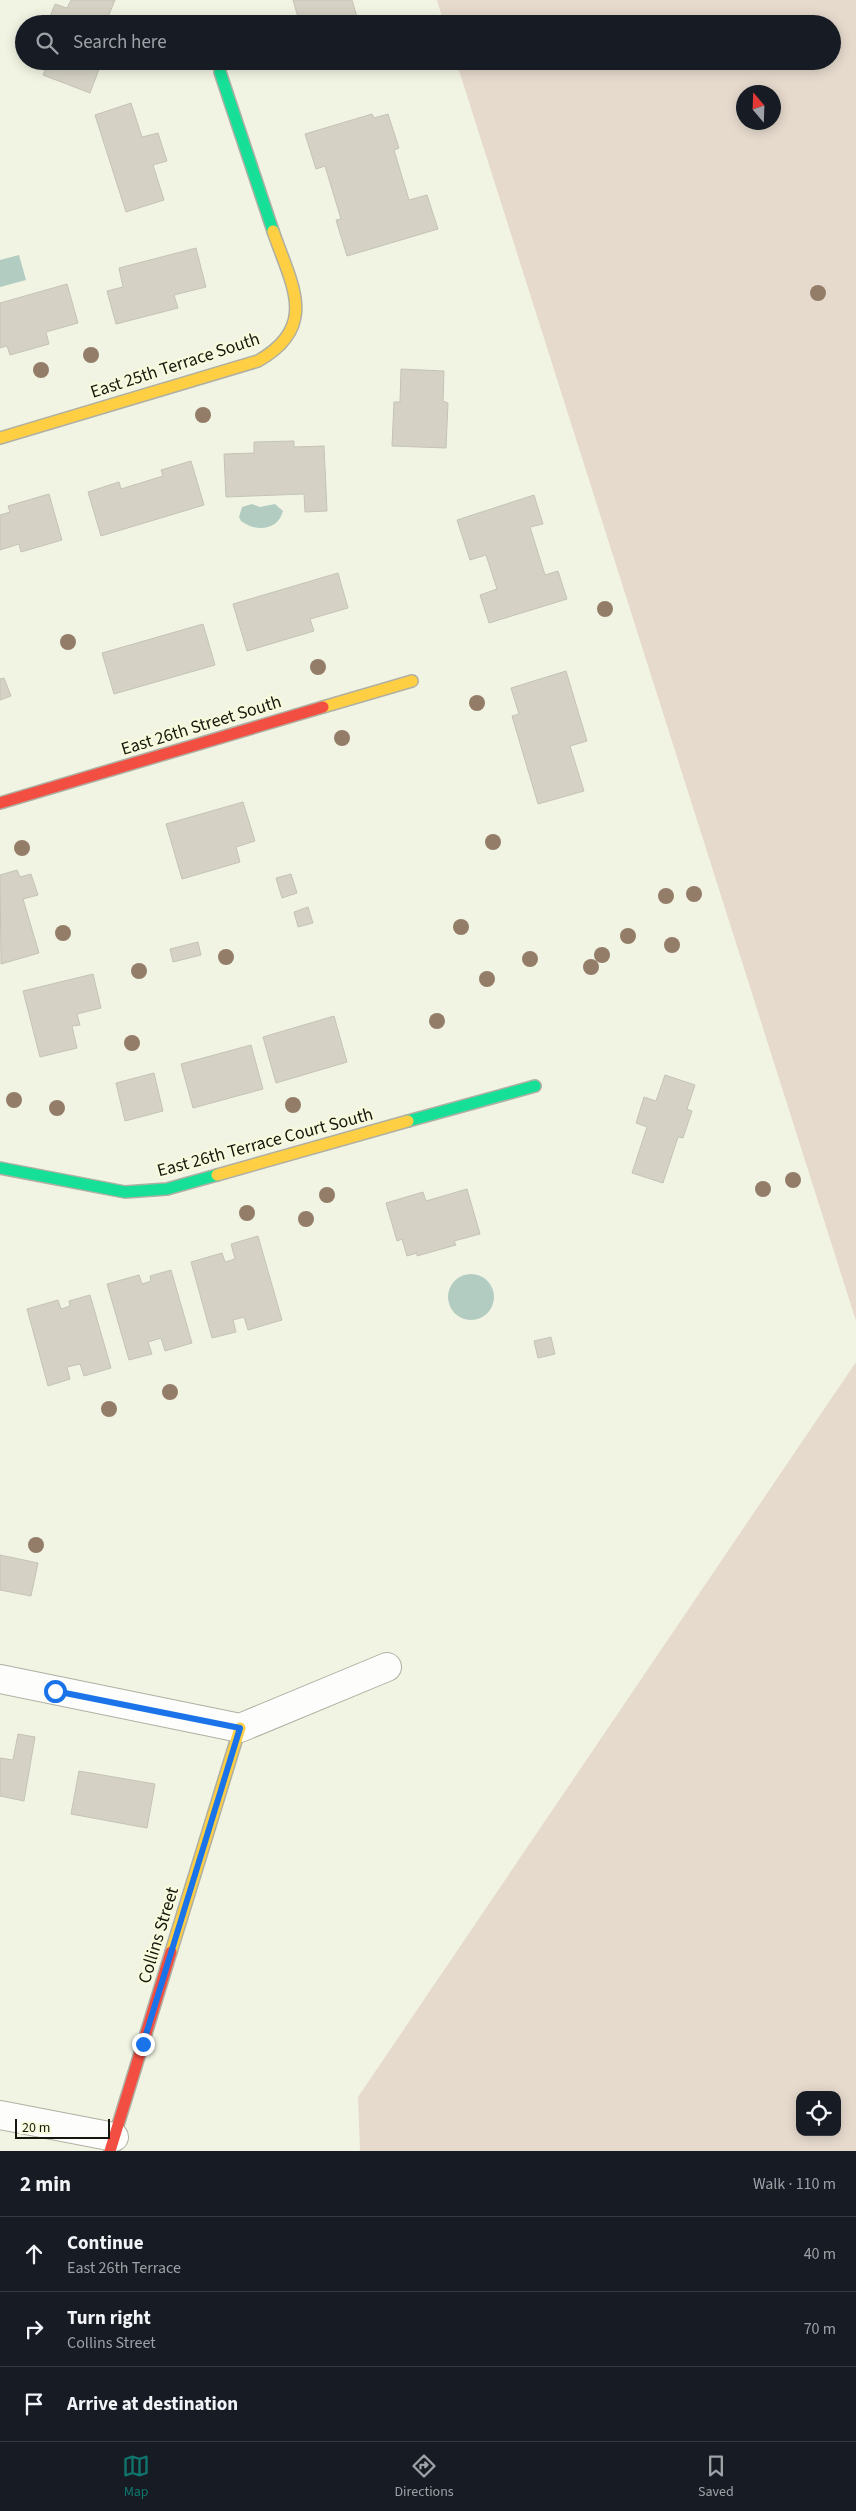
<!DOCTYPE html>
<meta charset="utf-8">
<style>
:root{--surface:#171b24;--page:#242831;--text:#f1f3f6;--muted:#9ea1a6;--line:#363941;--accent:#0f766e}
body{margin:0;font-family:"Source Sans 3",sans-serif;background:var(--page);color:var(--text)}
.controls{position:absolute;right:15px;bottom:15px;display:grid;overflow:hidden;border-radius:10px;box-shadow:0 2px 12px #0003}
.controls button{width:45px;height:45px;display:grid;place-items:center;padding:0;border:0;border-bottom:1px solid var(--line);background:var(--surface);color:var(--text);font:25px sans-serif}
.compass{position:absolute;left:736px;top:85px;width:45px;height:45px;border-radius:50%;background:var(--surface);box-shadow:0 2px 12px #0003;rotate:341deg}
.scale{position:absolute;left:15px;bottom:12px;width:95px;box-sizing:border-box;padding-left:5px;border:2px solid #17170d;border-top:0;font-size:14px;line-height:18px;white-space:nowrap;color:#17170d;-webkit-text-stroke:4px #f8fadd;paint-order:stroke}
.stop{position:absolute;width:15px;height:15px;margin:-11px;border:4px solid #1a73e8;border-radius:50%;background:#fff}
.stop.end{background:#1a73e8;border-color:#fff;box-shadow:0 1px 5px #0008}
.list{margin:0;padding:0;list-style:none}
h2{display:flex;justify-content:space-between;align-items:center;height:65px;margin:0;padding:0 20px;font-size:21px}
h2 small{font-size:16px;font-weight:400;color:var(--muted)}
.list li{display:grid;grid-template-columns:32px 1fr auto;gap:15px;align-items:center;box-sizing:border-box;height:75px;padding:0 20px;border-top:1px solid var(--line)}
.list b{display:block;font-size:19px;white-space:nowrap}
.list p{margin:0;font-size:16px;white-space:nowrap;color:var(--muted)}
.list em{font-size:16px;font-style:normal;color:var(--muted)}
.icon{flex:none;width:28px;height:28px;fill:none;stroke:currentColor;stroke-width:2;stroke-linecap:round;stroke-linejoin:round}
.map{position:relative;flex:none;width:856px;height:2151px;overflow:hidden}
.search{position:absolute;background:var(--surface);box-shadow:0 2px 12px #0003;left:15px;right:15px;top:15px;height:55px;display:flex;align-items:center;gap:12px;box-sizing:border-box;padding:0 18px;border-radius:28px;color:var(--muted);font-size:19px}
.sheet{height:290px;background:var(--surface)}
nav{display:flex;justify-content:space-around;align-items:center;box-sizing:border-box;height:70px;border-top:1px solid var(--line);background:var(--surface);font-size:14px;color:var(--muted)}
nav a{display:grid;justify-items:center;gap:2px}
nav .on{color:var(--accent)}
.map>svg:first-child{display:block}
.green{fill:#e6dacd;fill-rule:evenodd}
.water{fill:#b2ccc1}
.building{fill:#d5d2c5;stroke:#c5c3b7}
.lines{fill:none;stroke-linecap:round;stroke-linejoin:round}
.street-casing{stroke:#afb0a3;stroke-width:30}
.fast-casing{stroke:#afb0a3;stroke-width:14}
.slow-casing{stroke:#afb0a3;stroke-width:14}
.jam-casing{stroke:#afb0a3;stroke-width:14}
.street{stroke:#fdfdfb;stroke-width:28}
.fast{stroke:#16e098;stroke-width:11}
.slow{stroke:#ffcf43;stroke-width:11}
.jam{stroke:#f24e42;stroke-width:11}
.tree{fill:#937d69}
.route{stroke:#1a73e8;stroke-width:6}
.labels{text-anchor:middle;stroke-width:4.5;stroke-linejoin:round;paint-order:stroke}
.street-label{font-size:18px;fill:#17170d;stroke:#f8fadd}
</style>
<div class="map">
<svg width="856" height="2151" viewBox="0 0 856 2151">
<rect width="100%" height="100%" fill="#f2f4e3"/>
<!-- green -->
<g class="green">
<path d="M437,0H856V1321L456,61H832V24H444ZM744,92H774V122H744Z"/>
<path d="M856,1362V2151H360L358,2097ZM800,2095H837V2132H800Z"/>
</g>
<!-- water -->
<g class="water">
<polygon points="19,255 26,280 0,287 0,260"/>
<path d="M252,504L260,507L275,504L283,511C278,531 255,532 241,521L239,517L242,507Z"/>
<circle cx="471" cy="1297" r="23"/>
</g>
<!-- building -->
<g class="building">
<polygon points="71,0 115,0 105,24 48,22 55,4 67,8"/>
<polygon points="293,0 352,0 358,20 346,24 300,24"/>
<polygon points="49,61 102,61 90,93 43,75"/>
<polygon points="131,103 142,137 158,133 167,161 153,165 164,200 126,212 95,115"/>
<polygon points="372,114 374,118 388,114 399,148 394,150 409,200 427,195 438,229 347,256 336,220 341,219 325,166 316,169 305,134"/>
<polygon points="196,248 206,287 174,295 178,308 116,324 107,291 123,287 119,268"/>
<polygon points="67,284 78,323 46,332 49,344 10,355 7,346 0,348 0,303"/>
<polygon points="401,369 444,371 443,401 448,403 446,448 392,446 394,402 400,402"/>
<polygon points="294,441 294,447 324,446 327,511 305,512 304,494 226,497 224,454 254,453 254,442"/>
<polygon points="191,461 204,505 101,536 88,492 119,482 121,489 163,476 161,470"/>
<polygon points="49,494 62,540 21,552 19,544 0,550 0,515 10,512 8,506"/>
<polygon points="534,495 543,524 530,527 545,575 558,571 567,599 489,623 480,595 497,589 486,555 470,560 457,520"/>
<polygon points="338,573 348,608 310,619 314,631 247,651 233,604"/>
<polygon points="203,624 215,665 114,694 102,653"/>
<polygon points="566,671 587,741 570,746 584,791 538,804 512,716 519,714 511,688"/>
<polygon points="4,678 11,696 0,700 0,679"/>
<polygon points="243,802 255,841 236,847 240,862 182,879 166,824"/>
<polygon points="17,870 20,877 31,874 38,895 23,899 39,953 1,964 0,875"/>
<polygon points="291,874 297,893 282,898 276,878"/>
<polygon points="308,907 313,923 298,927 294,912"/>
<polygon points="198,942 201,955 173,962 170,949"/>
<polygon points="93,974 101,1008 77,1014 80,1025 72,1026 77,1048 40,1057 23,991"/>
<polygon points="334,1016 347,1062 276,1083 263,1037"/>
<polygon points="251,1045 263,1089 193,1108 181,1064"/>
<polygon points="154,1073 163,1111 125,1121 116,1083"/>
<polygon points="665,1075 695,1085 687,1109 692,1111 683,1138 678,1137 663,1183 632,1173 647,1127 636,1123 644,1097 656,1101"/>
<polygon points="467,1189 480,1234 454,1241 456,1245 417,1256 417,1253 407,1256 402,1239 397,1241 386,1203 423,1192 426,1201"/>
<polygon points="258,1236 282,1320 248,1330 244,1317 233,1320 236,1332 212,1338 191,1262 222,1253 225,1262 235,1259 231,1244"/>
<polygon points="171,1270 192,1343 165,1351 161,1338 148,1342 152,1354 129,1360 107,1284 139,1275 142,1284 151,1281 150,1276"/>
<polygon points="90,1295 111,1368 84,1376 80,1364 67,1367 70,1379 48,1386 27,1309 58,1300 61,1309 70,1306 69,1301"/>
<polygon points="551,1337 555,1354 538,1358 534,1341"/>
<polygon points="0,1555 38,1563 31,1596 0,1590"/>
<polygon points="18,1734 35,1737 24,1801 0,1796 0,1758 13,1760"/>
<polygon points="79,1771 155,1784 147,1828 71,1814"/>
</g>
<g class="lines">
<defs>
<g id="street">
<polyline points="0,1679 240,1728 387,1667"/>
<polyline points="0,2115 114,2137"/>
</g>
<g id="fast">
<polyline points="220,72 273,231"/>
<polyline points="408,1121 535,1086"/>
<polyline points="0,1168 125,1192 167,1189 217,1175"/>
</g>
<g id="slow">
<path d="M0,438L258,361C320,326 291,284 273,231"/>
<polyline points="323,707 412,681"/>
<polyline points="217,1175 408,1121"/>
<polyline points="171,1952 240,1728"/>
</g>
<g id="jam">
<polyline points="0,803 323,707"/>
<polyline points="110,2151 171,1952"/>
</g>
</defs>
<!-- street casing -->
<use href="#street" class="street-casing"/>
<!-- fast casing -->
<use href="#fast" class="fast-casing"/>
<!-- slow casing -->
<use href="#slow" class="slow-casing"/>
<!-- jam casing -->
<use href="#jam" class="jam-casing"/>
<!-- street -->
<use href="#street" class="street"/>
<!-- fast -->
<use href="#fast" class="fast"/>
<!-- slow -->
<use href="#slow" class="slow"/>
<!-- jam -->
<use href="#jam" class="jam"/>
</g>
<!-- trees -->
<g class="tree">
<circle cx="818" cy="293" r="8"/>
<circle cx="91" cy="355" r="8"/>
<circle cx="41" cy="370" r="8"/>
<circle cx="203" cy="415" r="8"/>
<circle cx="605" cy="609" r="8"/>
<circle cx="68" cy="642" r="8"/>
<circle cx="318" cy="667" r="8"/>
<circle cx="477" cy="703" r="8"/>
<circle cx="342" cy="738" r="8"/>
<circle cx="493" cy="842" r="8"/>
<circle cx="22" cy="848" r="8"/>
<circle cx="694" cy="894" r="8"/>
<circle cx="666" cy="896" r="8"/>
<circle cx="461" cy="927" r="8"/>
<circle cx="63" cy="933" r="8"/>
<circle cx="628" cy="936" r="8"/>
<circle cx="672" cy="945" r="8"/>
<circle cx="602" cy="955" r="8"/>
<circle cx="226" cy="957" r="8"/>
<circle cx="530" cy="959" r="8"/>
<circle cx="591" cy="967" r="8"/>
<circle cx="139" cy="971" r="8"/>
<circle cx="487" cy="979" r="8"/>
<circle cx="437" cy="1021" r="8"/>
<circle cx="132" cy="1043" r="8"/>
<circle cx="14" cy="1100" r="8"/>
<circle cx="293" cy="1105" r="8"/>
<circle cx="57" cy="1108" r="8"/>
<circle cx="793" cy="1180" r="8"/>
<circle cx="763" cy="1189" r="8"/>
<circle cx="327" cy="1195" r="8"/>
<circle cx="247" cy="1213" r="8"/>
<circle cx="306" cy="1219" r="8"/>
<circle cx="170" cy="1392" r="8"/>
<circle cx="109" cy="1409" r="8"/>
<circle cx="36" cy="1545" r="8"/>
</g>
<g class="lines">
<!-- route -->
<polyline class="route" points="55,1691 240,1728 143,2044"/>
</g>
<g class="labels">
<!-- street labels -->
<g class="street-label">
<text transform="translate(175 365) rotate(-18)" y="6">East 25th Terrace South</text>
<text transform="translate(201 725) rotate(-17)" y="6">East 26th Street South</text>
<text transform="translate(265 1142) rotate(-15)" y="6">East 26th Terrace Court South</text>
<text transform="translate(158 1935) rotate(-73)" y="6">Collins Street</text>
</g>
</g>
</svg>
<div class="controls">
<button><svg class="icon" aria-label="locate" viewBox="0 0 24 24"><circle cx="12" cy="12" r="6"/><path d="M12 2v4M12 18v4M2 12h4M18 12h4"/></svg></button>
</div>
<svg class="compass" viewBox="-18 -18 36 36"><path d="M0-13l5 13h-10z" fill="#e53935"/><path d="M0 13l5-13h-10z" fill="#9ea1a6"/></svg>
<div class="scale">20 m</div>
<div class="stop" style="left:55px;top:1691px"></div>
<div class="stop end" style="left:143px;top:2044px"></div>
<div class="search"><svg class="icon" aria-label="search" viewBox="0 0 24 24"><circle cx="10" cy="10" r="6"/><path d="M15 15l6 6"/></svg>Search here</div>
</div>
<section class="sheet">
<h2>2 min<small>Walk · 110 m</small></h2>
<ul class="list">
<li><svg class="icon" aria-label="ahead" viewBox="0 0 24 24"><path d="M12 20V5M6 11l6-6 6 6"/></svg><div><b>Continue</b><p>East 26th Terrace</p></div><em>40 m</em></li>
<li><svg class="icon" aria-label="right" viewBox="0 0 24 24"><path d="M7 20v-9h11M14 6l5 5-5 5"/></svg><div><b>Turn right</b><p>Collins Street</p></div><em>70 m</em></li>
<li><svg class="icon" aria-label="arrive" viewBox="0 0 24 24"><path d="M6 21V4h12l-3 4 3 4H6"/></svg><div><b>Arrive at destination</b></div></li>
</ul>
</section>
<nav>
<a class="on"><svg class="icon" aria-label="map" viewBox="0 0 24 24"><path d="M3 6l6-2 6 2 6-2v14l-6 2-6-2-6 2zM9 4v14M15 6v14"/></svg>Map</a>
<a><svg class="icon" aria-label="directions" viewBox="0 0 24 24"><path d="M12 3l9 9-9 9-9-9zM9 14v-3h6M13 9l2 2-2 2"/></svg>Directions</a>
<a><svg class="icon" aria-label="saved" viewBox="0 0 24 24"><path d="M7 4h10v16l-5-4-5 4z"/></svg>Saved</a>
</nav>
